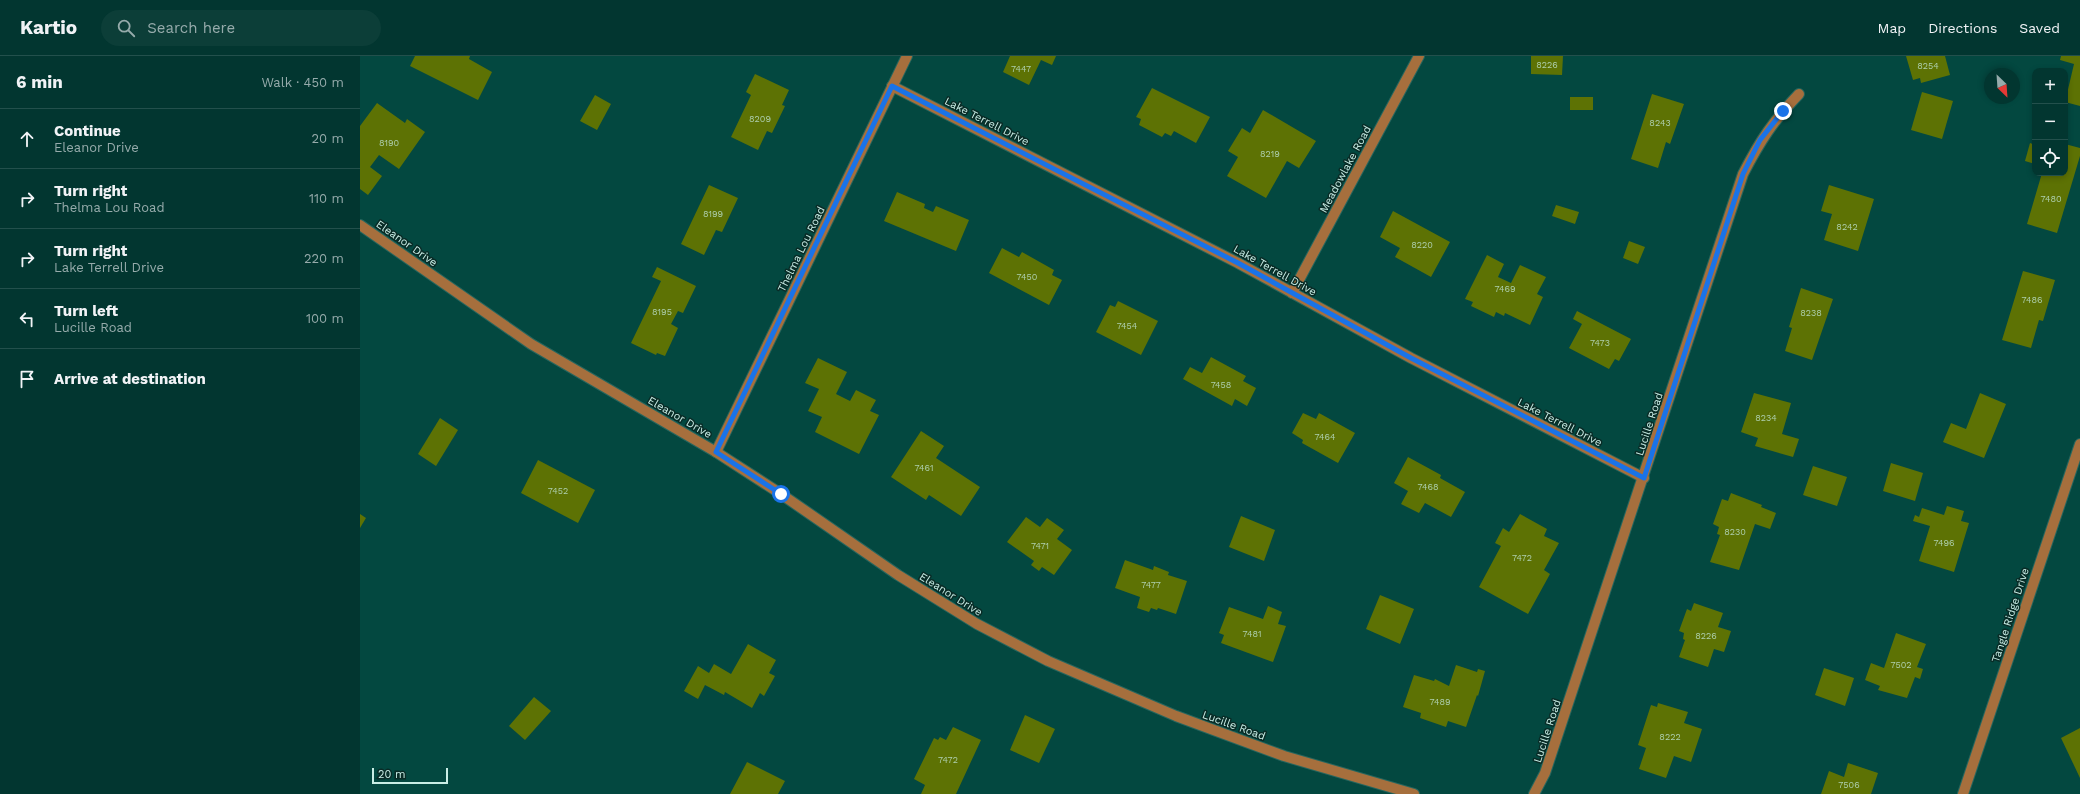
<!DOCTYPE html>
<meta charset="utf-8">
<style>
:root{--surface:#023630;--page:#0c3e38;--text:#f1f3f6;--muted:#96abab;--line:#23504c}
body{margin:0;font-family:"Work Sans",sans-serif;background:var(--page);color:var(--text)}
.controls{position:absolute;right:12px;top:12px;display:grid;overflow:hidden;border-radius:8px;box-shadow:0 2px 6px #0003}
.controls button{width:36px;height:36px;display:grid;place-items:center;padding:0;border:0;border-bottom:1px solid var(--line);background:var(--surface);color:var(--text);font:20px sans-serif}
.compass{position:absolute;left:1624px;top:12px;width:36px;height:36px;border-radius:50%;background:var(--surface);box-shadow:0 2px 6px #0003;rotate:155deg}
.scale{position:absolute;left:12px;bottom:10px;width:76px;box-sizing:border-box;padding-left:4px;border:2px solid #c9eee6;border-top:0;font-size:11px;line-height:14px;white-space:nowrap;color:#c9eee6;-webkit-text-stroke:3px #092b26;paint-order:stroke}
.stop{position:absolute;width:12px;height:12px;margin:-9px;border:3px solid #1a73e8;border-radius:50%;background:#fff}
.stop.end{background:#1a73e8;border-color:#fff;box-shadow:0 1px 4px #0008}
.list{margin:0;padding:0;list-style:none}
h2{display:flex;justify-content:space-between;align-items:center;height:52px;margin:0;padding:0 16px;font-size:17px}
h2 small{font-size:13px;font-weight:400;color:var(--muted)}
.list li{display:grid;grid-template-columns:26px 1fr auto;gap:12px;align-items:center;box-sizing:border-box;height:60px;padding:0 16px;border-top:1px solid var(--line)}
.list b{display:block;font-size:15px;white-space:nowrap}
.list p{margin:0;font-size:13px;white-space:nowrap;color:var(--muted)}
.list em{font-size:13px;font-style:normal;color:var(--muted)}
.icon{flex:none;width:22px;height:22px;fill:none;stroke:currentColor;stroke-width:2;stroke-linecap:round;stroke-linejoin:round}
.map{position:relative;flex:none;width:1720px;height:738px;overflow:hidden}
header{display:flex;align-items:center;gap:24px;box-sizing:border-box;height:56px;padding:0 20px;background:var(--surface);border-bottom:1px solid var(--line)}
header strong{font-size:19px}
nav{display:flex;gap:22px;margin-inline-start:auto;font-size:14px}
.search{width:280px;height:36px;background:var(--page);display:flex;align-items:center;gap:10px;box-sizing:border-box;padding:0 14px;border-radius:22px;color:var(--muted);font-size:15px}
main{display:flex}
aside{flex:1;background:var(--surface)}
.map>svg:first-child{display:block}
.building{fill:#5d7204}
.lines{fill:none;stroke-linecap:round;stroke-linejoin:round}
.minor-casing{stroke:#27665e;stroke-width:12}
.minor{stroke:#a66f3d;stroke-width:10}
.route{stroke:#1a73e8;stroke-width:5}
.labels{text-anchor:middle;stroke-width:3;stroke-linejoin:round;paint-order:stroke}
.number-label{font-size:9px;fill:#aecfae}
.street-label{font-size:11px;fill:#c9eee6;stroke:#092b26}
</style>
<header>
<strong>Kartio</strong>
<div class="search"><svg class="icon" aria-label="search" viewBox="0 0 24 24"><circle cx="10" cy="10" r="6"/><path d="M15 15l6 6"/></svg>Search here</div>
<nav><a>Map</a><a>Directions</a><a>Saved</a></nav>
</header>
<main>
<aside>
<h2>6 min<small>Walk · 450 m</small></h2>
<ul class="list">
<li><svg class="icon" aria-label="ahead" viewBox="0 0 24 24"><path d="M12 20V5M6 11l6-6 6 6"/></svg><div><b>Continue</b><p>Eleanor Drive</p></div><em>20 m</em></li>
<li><svg class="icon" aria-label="right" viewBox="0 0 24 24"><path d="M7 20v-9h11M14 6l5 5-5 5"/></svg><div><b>Turn right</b><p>Thelma Lou Road</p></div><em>110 m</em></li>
<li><svg class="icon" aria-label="right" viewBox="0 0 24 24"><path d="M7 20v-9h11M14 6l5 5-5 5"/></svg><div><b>Turn right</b><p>Lake Terrell Drive</p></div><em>220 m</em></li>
<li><svg class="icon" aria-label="left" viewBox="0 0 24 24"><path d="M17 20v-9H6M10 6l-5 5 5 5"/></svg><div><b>Turn left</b><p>Lucille Road</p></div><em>100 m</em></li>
<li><svg class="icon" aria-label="arrive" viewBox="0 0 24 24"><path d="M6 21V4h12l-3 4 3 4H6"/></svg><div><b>Arrive at destination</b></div></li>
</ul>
</aside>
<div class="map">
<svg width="1720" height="738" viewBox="0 0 1720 738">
<rect width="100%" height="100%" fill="#034840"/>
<!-- building -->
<g class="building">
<polygon points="55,0 110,0 109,3 132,16 118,44 50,10"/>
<polygon points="650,0 696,0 692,9 681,4 669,29 643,16"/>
<polygon points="1171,0 1203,0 1202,19 1171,18"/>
<polygon points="1546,0 1585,0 1590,19 1561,27 1560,22 1553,24"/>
<polygon points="1701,0 1720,0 1720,50 1705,46 1714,8 1700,4"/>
<polygon points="395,18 429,34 422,49 425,50 412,77 407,75 398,94 371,81 391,39 386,36"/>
<polygon points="792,32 850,61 836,87 814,75 811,80 805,77 802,81 779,69 781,63 776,61"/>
<polygon points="1562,36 1593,45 1582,83 1551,74"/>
<polygon points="1292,38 1324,48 1310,88 1306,86 1298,112 1271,103"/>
<polygon points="235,39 251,48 237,74 220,65"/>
<rect x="1210" y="41" width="23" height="13"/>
<polygon points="17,47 45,67 47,63 65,76 39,113 19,99 10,111 22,120 8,139 0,133 0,70"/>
<polygon points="903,54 956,85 939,112 927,105 906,142 867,120 878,101 868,95 882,72 890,77"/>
<polygon points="1670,87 1675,89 1675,108 1665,105"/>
<polygon points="1705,88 1720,92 1720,100 1697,177 1667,168 1682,117 1705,117"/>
<polygon points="349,129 378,142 362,176 356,174 344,199 321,188"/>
<polygon points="1469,129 1514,143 1498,195 1464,184 1472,158 1461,155"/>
<polygon points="537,136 565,148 564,152 573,156 576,150 609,164 596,195 524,165"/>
<polygon points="1196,149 1219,156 1215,168 1192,160"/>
<polygon points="1033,155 1090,186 1071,221 1035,201 1040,192 1020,181"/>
<polygon points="1269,185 1285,191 1278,208 1263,202"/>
<polygon points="642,192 659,201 662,196 694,214 692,219 702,224 689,249 629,217"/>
<polygon points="1127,199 1144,208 1138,221 1151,227 1160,209 1186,221 1177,238 1183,241 1170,269 1145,257 1144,260 1136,256 1134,261 1111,250 1113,246 1105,243"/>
<polygon points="297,211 336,230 323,257 318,255 311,268 318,272 305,300 297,297 296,299 271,287 301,225 292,221"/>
<polygon points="1663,215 1695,224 1683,265 1679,264 1671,292 1642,284"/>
<polygon points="1441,232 1473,243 1452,304 1425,295 1432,272 1429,271"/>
<polygon points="758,245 798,265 781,299 736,276 750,249 755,251"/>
<polygon points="1217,255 1271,283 1259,305 1255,303 1249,313 1209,292 1222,268 1213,263"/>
<polygon points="851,301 886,320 883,325 896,332 887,350 875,343 872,350 823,323 830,311 842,317"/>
<polygon points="458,302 487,316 476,338 490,345 496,334 516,344 510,355 519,359 499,398 455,376 462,361 448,355 459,333 445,327"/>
<polygon points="1394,337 1431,347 1422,378 1439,383 1433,401 1395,390 1398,382 1381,376"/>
<polygon points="1620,337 1646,348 1624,402 1583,386 1591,367 1606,373"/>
<polygon points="943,357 956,363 959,357 995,377 978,407 942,387 943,384 932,377"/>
<polygon points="80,362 98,374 76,410 58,398"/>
<polygon points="561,375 584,390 576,402 620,431 601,460 569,439 566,444 531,421"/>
<polygon points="1048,401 1081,419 1080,422 1105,436 1091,461 1065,447 1059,457 1041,448 1048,435 1034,427"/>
<polygon points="178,404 235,434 218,467 161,437"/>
<polygon points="1531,407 1563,417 1555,445 1523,435"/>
<polygon points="1453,410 1487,421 1477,450 1443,439"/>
<polygon points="1371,437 1402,449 1401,451 1416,457 1410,473 1395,468 1379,514 1350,506 1360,479 1357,478 1359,471 1353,468 1362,443 1368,445"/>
<polygon points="1587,450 1604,455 1601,465 1609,467 1594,516 1559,505 1570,470 1553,465 1555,459 1559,461 1562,452 1584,459"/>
<polygon points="0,458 6,462 0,472"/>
<polygon points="1160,458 1187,473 1184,480 1199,487 1184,514 1190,518 1168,558 1119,531 1141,490 1135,487 1143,472 1149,476"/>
<polygon points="881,460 915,474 904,505 869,491"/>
<polygon points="666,461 680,471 687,462 704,474 697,483 712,494 694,519 682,511 679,515 671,509 674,505 647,486"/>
<polygon points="765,504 793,514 794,510 809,516 808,519 827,525 816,558 798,552 797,554 791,552 789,556 777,552 780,541 755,532"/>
<polygon points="1020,539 1054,553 1040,588 1006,573"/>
<polygon points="1334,547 1363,557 1358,571 1371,575 1364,596 1354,593 1348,611 1319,601 1325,584 1323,583 1324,577 1319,575 1327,553 1331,555"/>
<polygon points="908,550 922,556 918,568 926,570 913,606 861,587 864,579 859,577 869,551 903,563"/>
<polygon points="1536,577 1566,588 1557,611 1563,613 1560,623 1555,621 1547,642 1518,634 1520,630 1505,624 1511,607 1524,612"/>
<polygon points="388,588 416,604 409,617 415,620 404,640 400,637 392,652 365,636 364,639 345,629 338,643 324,635 338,610 349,617 354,608 371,618"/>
<polygon points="1096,609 1117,616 1118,613 1125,615 1118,640 1117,639 1106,671 1088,665 1086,671 1060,662 1061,657 1043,651 1054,619 1074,625 1075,623 1089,630"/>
<polygon points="1464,612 1494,622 1485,650 1455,639"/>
<polygon points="174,641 191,655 165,684 149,670"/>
<polygon points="1298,647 1328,656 1324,667 1342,673 1331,706 1314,700 1306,722 1279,713 1286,692 1278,689 1291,649 1297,651"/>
<polygon points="665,659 695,673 679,707 650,694"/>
<polygon points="593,671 621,684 596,738 561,738 565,729 554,723 574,682 578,684 580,681 586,684"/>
<polygon points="1720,672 1720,722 1701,682"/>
<polygon points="387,706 425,725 418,738 370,738"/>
<polygon points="1488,707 1518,717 1511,738 1461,738 1469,715 1484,721"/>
</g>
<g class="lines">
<defs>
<g id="minor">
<polyline points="532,30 878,207 1051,302 1284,422"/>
<polyline points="0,169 171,288 356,396 421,438 538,519 617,568 688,605 816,660 924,700 1054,738"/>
<polyline points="932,237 1059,0"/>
<polyline points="356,396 547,0"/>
<path d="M1174,738L1185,717L1383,118C1400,85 1413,65 1439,38"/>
<polyline points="1603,738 1720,388"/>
</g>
</defs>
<!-- minor casing -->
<use href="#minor" class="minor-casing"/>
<!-- minor -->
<use href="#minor" class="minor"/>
</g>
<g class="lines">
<!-- route -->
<polyline class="route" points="421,438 356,396 532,30 878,207 1051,302 1284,422 1383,118 1400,84 1423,55"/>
</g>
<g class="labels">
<!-- number labels -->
<g class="number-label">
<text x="1187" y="12">8226</text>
<text x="1568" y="13">8254</text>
<text x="661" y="16">7447</text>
<text x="400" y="66">8209</text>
<text x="1300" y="70">8243</text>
<text x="29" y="90">8190</text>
<text x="910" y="101">8219</text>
<text x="1691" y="146">7480</text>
<text x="353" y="161">8199</text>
<text x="1487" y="174">8242</text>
<text x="1062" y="192">8220</text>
<text x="667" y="224">7450</text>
<text x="1145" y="236">7469</text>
<text x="1672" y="247">7486</text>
<text x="302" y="259">8195</text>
<text x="1451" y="260">8238</text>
<text x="767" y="273">7454</text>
<text x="1240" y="290">7473</text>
<text x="861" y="332">7458</text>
<text x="1406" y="365">8234</text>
<text x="965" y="384">7464</text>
<text x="564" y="415">7461</text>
<text x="1068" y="434">7468</text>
<text x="198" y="438">7452</text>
<text x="1375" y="479">8230</text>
<text x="1584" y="490">7496</text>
<text x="680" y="493">7471</text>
<text x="1162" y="505">7472</text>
<text x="791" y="532">7477</text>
<text x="892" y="581">7481</text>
<text x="1346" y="583">8226</text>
<text x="1541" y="612">7502</text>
<text x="1080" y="649">7489</text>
<text x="1310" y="684">8222</text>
<text x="588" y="707">7472</text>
<text x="1489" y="732">7506</text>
</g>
<!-- street labels -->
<g class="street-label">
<text transform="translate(627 65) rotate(27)" y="4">Lake Terrell Drive</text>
<text transform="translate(985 113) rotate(-62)" y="4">Meadowlake Road</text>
<text transform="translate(47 187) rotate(35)" y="4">Eleanor Drive</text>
<text transform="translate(441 193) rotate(-64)" y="4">Thelma Lou Road</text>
<text transform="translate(915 214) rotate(29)" y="4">Lake Terrell Drive</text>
<text transform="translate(320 361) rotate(30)" y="4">Eleanor Drive</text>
<text transform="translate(1200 366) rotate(27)" y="4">Lake Terrell Drive</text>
<text transform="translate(1289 368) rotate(-72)" y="4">Lucille Road</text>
<text transform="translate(591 538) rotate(32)" y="4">Eleanor Drive</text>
<text transform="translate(1650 559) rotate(-72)" y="4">Tangle Ridge Drive</text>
<text transform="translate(874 669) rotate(20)" y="4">Lucille Road</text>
<text transform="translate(1187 675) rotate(-72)" y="4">Lucille Road</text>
</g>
</g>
</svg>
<div class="controls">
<button>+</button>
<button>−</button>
<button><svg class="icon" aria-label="locate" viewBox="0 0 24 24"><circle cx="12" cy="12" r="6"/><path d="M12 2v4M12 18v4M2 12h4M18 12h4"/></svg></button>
</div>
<svg class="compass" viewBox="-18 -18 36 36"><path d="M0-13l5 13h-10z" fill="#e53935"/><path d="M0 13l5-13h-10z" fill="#96abab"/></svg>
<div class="scale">20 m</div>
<div class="stop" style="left:421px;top:438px"></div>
<div class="stop end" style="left:1423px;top:55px"></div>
</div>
</main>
